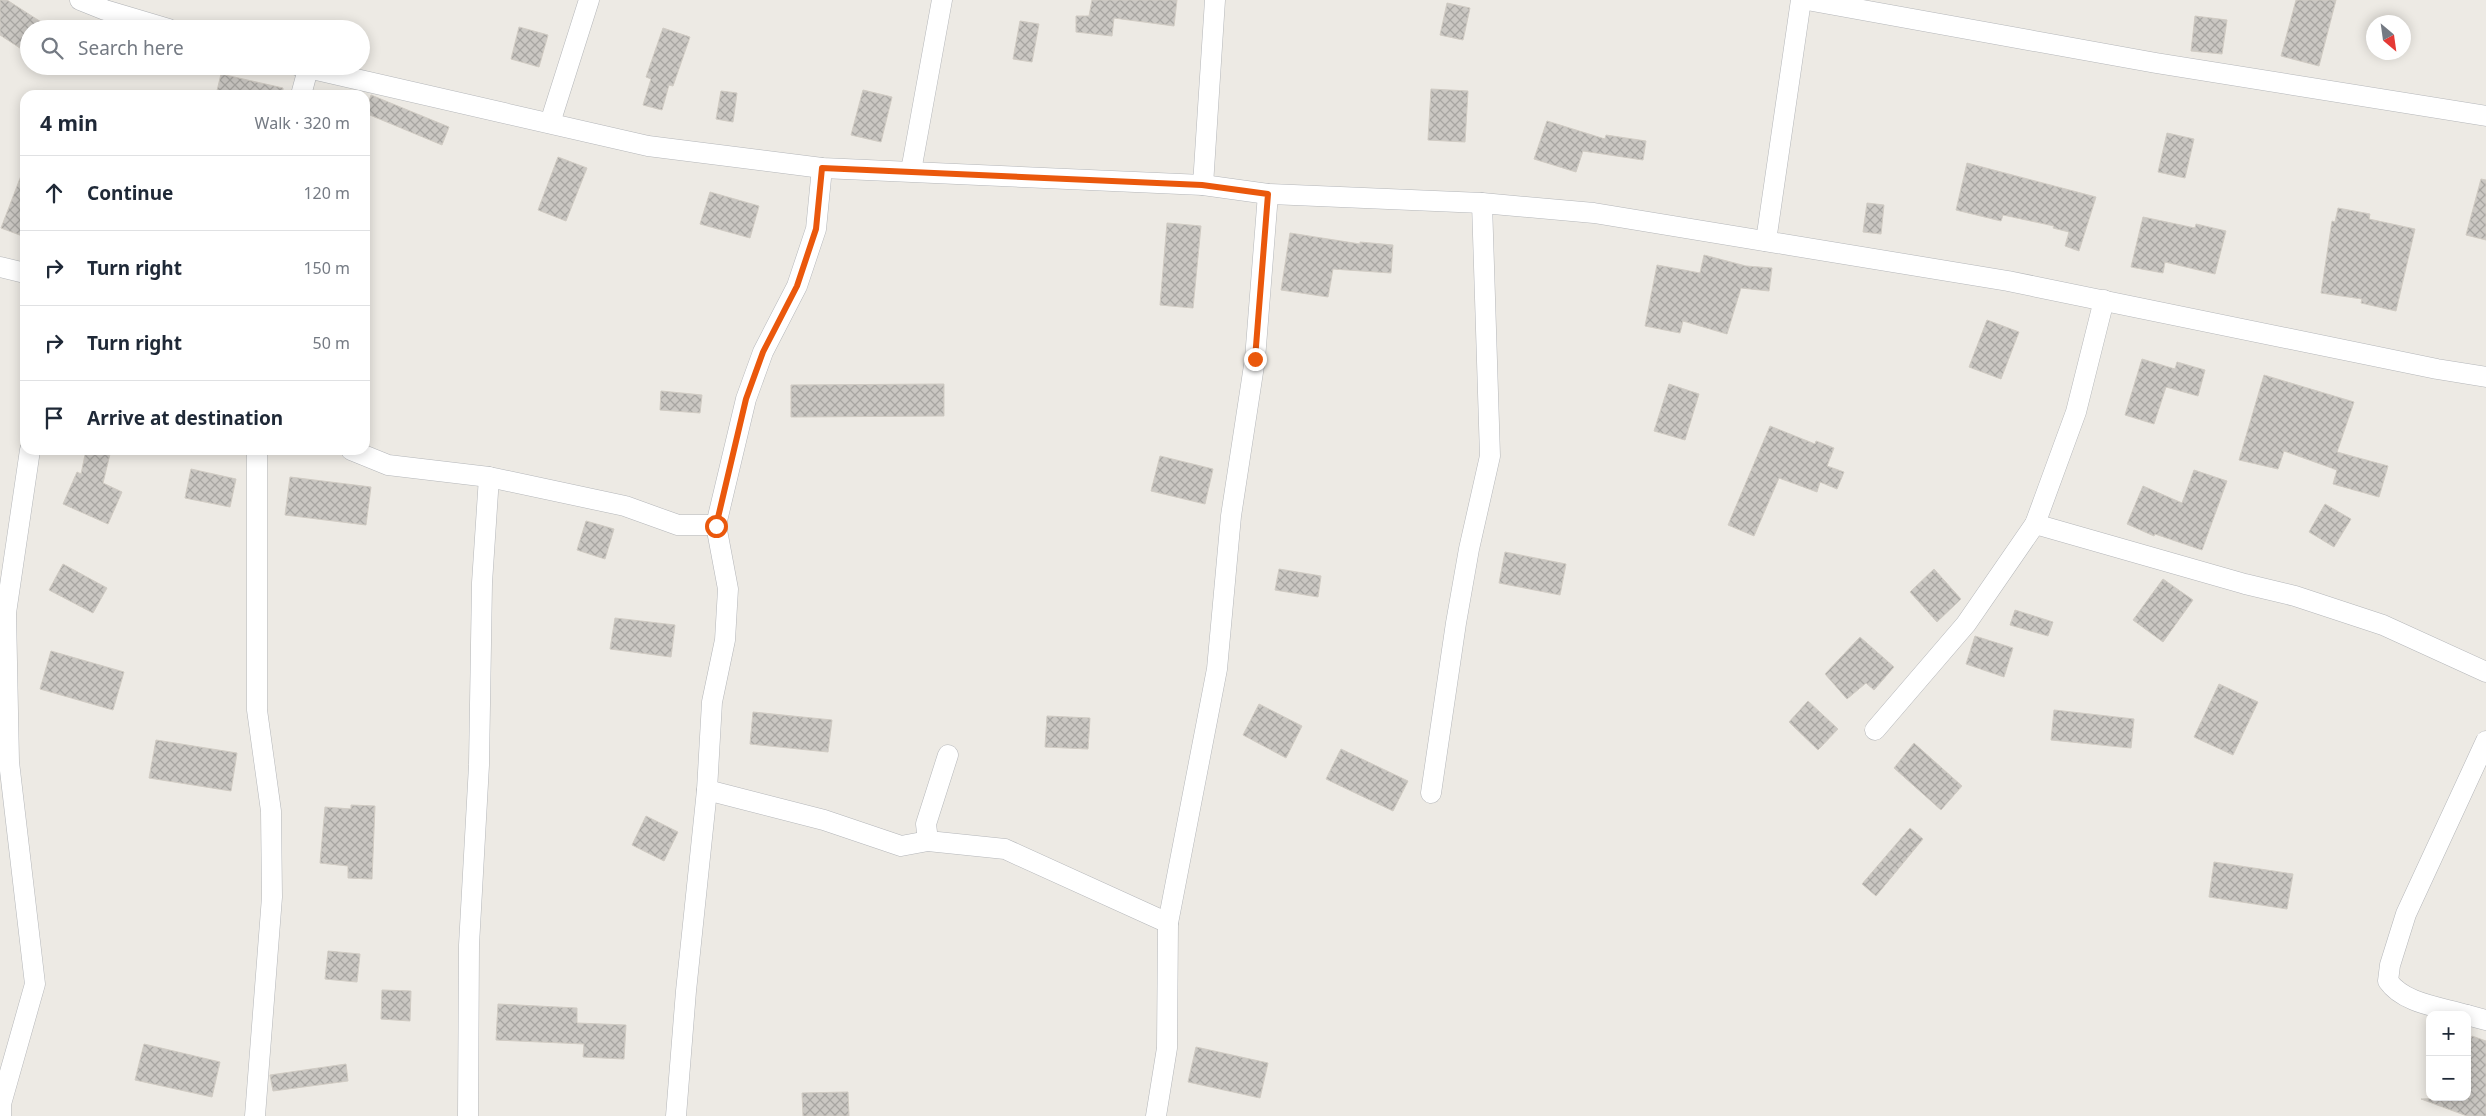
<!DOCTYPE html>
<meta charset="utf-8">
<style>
:root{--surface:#fff;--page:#f2f2f3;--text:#1f2937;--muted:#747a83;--line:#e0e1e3}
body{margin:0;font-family:"Noto Sans",sans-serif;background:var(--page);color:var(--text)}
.controls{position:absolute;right:15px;bottom:15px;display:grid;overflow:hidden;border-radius:10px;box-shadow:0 2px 12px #0003}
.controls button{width:45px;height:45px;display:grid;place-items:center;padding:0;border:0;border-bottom:1px solid var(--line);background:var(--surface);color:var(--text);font:25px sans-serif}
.compass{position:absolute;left:2366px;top:15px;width:45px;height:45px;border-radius:50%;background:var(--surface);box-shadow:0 2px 12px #0003;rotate:151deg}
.stop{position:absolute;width:15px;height:15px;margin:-11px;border:4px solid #ea580c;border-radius:50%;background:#fff}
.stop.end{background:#ea580c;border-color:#fff;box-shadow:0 1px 5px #0008}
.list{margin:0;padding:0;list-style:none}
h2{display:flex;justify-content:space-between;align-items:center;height:65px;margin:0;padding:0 20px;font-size:21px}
h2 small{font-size:16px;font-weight:400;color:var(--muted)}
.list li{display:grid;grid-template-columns:32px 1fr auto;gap:15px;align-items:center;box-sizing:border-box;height:75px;padding:0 20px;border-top:1px solid var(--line)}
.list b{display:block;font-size:19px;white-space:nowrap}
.list em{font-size:16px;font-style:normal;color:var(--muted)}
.icon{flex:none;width:28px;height:28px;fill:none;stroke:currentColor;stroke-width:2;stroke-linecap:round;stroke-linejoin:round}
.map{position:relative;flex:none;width:2486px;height:1116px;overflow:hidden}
.search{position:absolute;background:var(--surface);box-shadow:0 2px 12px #0003;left:20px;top:20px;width:350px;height:55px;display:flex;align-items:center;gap:12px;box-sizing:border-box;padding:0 18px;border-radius:28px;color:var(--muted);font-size:19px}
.panel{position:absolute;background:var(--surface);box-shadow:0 2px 12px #0003;left:20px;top:90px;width:350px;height:365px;border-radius:15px}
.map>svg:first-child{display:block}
.building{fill:url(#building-cross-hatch);stroke:#d0cbc3}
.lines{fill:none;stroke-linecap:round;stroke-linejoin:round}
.minor-casing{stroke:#b4b6b9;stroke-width:21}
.minor{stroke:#fff;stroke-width:20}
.route{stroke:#ea580c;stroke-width:6}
</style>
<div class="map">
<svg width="2486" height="1116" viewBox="0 0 2486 1116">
<defs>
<pattern id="building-cross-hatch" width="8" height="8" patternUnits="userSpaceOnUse" patternTransform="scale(1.25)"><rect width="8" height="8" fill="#cac7c2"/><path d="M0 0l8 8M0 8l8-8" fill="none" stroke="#a7a5a1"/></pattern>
</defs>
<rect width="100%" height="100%" fill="#edeae4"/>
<!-- building -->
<g class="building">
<polygon points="0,0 7,0 52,29 29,29 29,54 0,35"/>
<polygon points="1092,0 1177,0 1174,26 1114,18 1112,36 1076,32 1076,16 1089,16"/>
<polygon points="2296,0 2336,0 2319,66 2281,56"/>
<polygon points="1447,3 1470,8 1463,40 1440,35"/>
<polygon points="2195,16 2227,20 2222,54 2191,51"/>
<polygon points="1020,21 1039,24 1032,62 1013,59"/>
<polygon points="519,27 548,35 539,67 511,59"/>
<polygon points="663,28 690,37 673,86 669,85 662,110 643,105 651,79 646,77"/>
<polygon points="221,74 283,88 283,95 216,95"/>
<polygon points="1431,89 1468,91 1465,142 1428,140"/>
<polygon points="863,90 892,97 881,142 851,135"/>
<polygon points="721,91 737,93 733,122 716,119"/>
<polygon points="371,95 449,127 442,145 365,113"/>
<polygon points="1547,121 1605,139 1606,135 1646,141 1643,160 1583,151 1576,172 1534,159"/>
<polygon points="2167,133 2194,139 2185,178 2158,172"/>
<polygon points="558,157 587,168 566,221 538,210"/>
<polygon points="1967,163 2096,197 2079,251 2065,246 2069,232 2053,228 2054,226 2003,215 2001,221 1956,210"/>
<polygon points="24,168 25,168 25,237 1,228"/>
<polygon points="2481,179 2486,180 2486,240 2466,235"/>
<polygon points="710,192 759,206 750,238 700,224"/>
<polygon points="1867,203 1884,205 1881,234 1863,232"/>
<polygon points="2338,208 2370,214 2369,219 2415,229 2396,311 2361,303 2362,299 2321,293 2332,221 2335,222"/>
<polygon points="2143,217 2195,228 2196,224 2226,231 2215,274 2165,262 2163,273 2131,267"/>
<polygon points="1167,223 1201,226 1193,308 1160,305"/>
<polygon points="1290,233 1360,244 1360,242 1393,245 1391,273 1333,269 1328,297 1281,290"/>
<polygon points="1704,255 1746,266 1772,268 1769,291 1741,288 1727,334 1683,321 1680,333 1645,326 1657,265 1700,273"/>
<polygon points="1987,320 2019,332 2001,379 1969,367"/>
<polygon points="2142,359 2175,369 2177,362 2205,370 2198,396 2166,387 2154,424 2125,415"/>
<polygon points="2264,375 2354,402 2337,452 2388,466 2379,497 2333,484 2337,470 2284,451 2278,469 2239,460"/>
<polygon points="944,384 944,416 791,417 791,385"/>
<polygon points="1669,384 1699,394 1685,440 1654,431"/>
<polygon points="661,391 702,395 700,413 660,410"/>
<polygon points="1770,426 1815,444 1816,441 1834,448 1827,466 1844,472 1837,489 1820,482 1817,492 1779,478 1754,536 1728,525"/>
<polygon points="86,450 111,450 103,483 122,492 108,524 63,504 77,472 81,474"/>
<polygon points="1160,456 1213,469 1205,504 1151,491"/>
<polygon points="191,469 236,479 230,507 185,498"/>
<polygon points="2194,470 2227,481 2202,550 2155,534 2154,536 2127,524 2143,486 2182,503"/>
<polygon points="290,477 371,487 366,525 285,515"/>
<polygon points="2325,504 2351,519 2334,547 2309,532"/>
<polygon points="586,521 614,529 605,559 577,550"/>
<polygon points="1505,552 1566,564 1560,595 1499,583"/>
<polygon points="63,564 107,588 93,613 49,590"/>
<polygon points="1279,569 1321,576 1318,597 1275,590"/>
<polygon points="1934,569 1961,599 1937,622 1910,592"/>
<polygon points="2163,579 2193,600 2163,642 2133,620"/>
<polygon points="2015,610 2053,622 2048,636 2010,625"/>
<polygon points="615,618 675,625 671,657 610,649"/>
<polygon points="1975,636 2013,648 2004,677 1966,664"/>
<polygon points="1860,637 1894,667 1874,690 1866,683 1847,699 1825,674"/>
<polygon points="51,651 124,672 113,710 40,689"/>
<polygon points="2219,684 2258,702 2233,755 2194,737"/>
<polygon points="1808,701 1838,729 1818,750 1789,722"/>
<polygon points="1259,704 1302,726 1286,758 1243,735"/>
<polygon points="2054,710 2134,719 2131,748 2051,740"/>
<polygon points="753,712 832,720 828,752 750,744"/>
<polygon points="1047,716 1090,718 1088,749 1045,747"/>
<polygon points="156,740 237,753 231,791 149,778"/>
<polygon points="1914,743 1962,786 1941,810 1894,768"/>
<polygon points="1341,749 1408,781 1393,811 1326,779"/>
<polygon points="351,805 375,806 372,879 348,878 348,866 320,863 325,807 351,809"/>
<polygon points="646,816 678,832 664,861 632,845"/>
<polygon points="1910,828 1923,839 1876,896 1862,884"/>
<polygon points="2214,862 2293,874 2287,909 2209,897"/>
<polygon points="328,951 360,954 357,982 325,979"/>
<polygon points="382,990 411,991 410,1021 381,1019"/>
<polygon points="498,1004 577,1008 577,1023 626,1025 624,1059 583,1057 584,1044 496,1040"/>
<polygon points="2472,1036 2486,1041 2486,1116 2467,1116 2421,1099 2467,1097 2467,1048"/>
<polygon points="144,1044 220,1062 212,1097 135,1080"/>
<polygon points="1196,1047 1268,1063 1260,1098 1188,1082"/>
<polygon points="346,1064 348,1081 273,1091 270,1075"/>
<polygon points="848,1092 849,1116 803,1116 802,1093"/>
</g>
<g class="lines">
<defs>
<g id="minor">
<polyline points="80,0 105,10 169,29"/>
<polyline points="1807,0 2156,63 2486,116"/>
<polyline points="299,66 648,146 822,168 1203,185 1268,194 1482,203 1594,213 2008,281 2437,369 2486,377"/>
<polyline points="301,95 308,69"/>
<polyline points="550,123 589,0"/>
<polyline points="911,171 942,0"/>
<polyline points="1203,185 1215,0"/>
<polyline points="1766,241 1801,0"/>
<polyline points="0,267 25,273"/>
<polyline points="351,450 388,465 489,477 625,506 678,525 716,525"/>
<polyline points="2035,524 2245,584 2295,596 2383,625 2486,672"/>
<polyline points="1875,730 1966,624 2035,524 2076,412 2104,300"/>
<polyline points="707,790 824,820 901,846 928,841 1005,849 1168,923"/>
<polyline points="1431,793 1456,623 1469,549 1490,456 1482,203"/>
<polyline points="928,841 926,824 948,755"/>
<path d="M2467,1015C2441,1007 2404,1004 2388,981L2390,965L2406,914L2486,741"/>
<polyline points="2467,1015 2486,1020"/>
<polyline points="1,1116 1,1104 35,984 9,762 6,613 30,450"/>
<polyline points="255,1116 272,897 271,811 257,710 257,450"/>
<polyline points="468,1116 469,945 479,765 482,583 489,477"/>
<polyline points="676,1116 686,991 707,790 712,702 725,640 728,589 716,525 746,399 763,352 797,286 816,229 822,168"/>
<polyline points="1156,1116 1167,1048 1168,923 1217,669 1231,516 1255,359 1268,194"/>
</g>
</defs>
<!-- minor casing -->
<use href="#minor" class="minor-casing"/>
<!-- minor -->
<use href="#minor" class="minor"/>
</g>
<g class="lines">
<!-- route -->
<polyline class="route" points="716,526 746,399 763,352 797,286 816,229 822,168 1202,185 1268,194 1255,359"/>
</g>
</svg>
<div class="controls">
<button>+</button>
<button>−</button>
</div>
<svg class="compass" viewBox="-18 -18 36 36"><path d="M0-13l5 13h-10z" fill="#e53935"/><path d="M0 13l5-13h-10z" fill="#747a83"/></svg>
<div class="stop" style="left:716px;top:526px"></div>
<div class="stop end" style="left:1255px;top:359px"></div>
<div class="search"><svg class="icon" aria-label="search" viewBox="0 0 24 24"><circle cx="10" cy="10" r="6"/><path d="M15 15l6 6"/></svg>Search here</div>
<section class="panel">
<h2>4 min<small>Walk · 320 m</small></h2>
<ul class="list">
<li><svg class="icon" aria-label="ahead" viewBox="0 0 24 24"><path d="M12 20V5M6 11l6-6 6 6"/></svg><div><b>Continue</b></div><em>120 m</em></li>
<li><svg class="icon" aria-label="right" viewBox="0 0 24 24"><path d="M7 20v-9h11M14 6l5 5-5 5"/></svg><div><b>Turn right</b></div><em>150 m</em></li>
<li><svg class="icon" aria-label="right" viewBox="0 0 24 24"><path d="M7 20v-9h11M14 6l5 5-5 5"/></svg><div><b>Turn right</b></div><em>50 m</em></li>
<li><svg class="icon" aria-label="arrive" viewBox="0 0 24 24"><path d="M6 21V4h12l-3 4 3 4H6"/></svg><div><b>Arrive at destination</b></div></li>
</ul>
</section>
</div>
